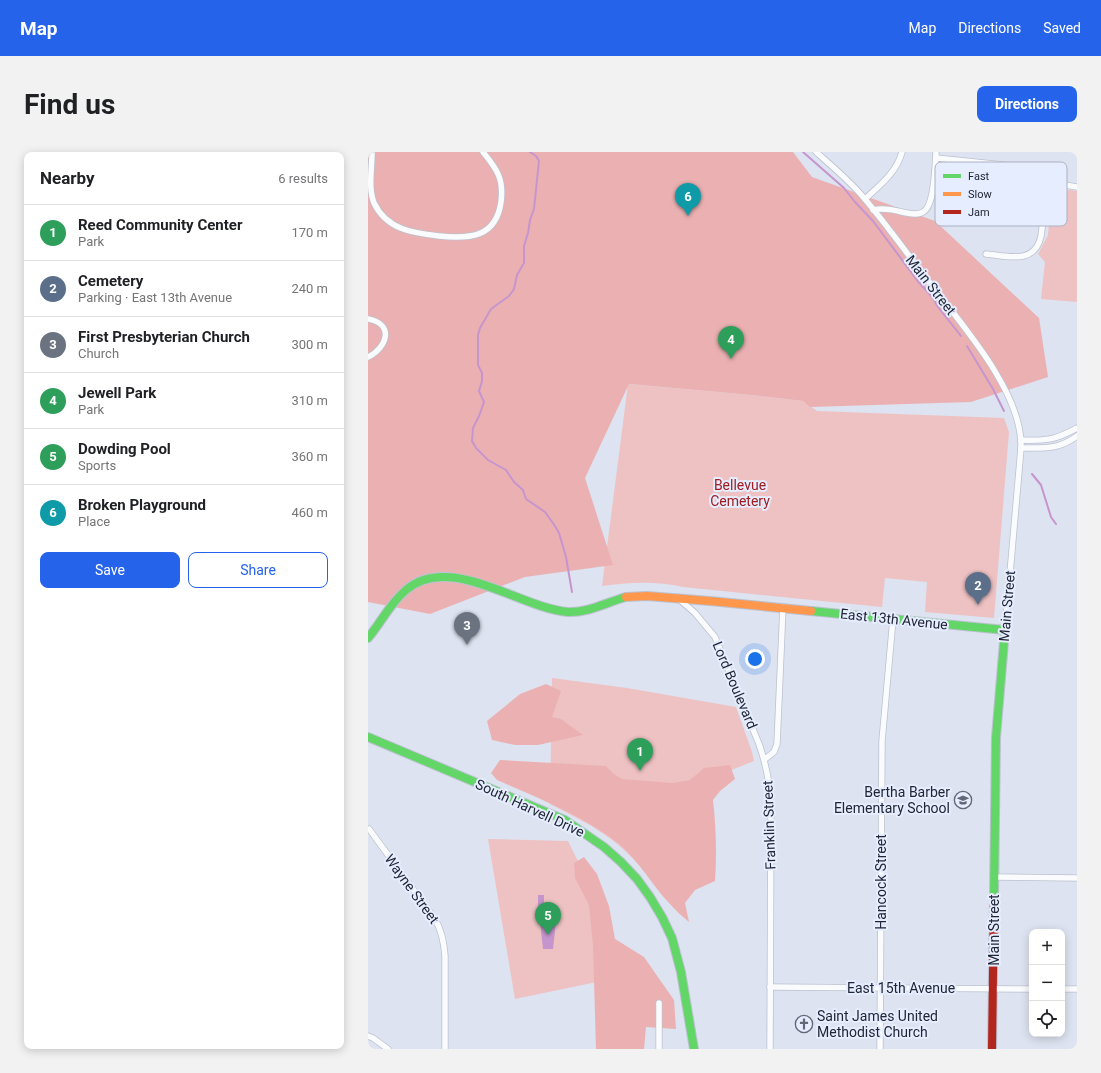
<!DOCTYPE html>
<meta charset="utf-8">
<style>
:root{--surface:#fff;--page:#f2f2f2;--text:#202124;--muted:#757577;--line:#e0e0e0;--accent:#2563eb}
body{margin:0;font-family:Roboto,sans-serif;background:var(--page);color:var(--text)}
.controls{position:absolute;right:12px;bottom:12px;display:grid;overflow:hidden;border-radius:8px;box-shadow:0 2px 10px #0003}
.controls button{width:36px;height:36px;display:grid;place-items:center;padding:0;border:0;border-bottom:1px solid var(--line);background:var(--surface);color:var(--text);font:20px sans-serif}
.you{position:absolute;left:387px;top:507px;width:14px;height:14px;margin:-10px;border:3px solid #fff;border-radius:50%;background:#1a73e8;box-shadow:0 0 0 6px #1a73e833}
.badge{display:grid;place-items:center;width:26px;height:26px;border-radius:50%;background:var(--accent);color:#fff;font-size:13px;font-weight:700}
.pin{position:absolute;translate:-50% -33px;filter:drop-shadow(0 1px 2px #0008)}
.pin::after{content:'';position:absolute;top:21px;width:14px;height:12px;background:inherit;clip-path:polygon(0 0,100% 0,50% 100%)}
.list{margin:0;padding:0;list-style:none}
h2{display:flex;justify-content:space-between;align-items:center;height:52px;margin:0;padding:0 16px;font-size:17px}
h2 small{font-size:13px;font-weight:400;color:var(--muted)}
.list li{display:grid;grid-template-columns:26px 1fr auto;gap:12px;align-items:center;box-sizing:border-box;height:56px;padding:0 16px;border-top:1px solid var(--line)}
.list b{display:block;font-size:15px;white-space:nowrap}
.list p{margin:0;font-size:13px;white-space:nowrap;color:var(--muted)}
.list em{font-size:13px;font-style:normal;color:var(--muted)}
.actions{display:flex;gap:8px;padding:12px 16px}
.actions a{flex:1;padding:9px 0;border:1px solid var(--accent);border-radius:8px;text-align:center;font-size:14px;color:var(--accent)}
.actions .main{background:var(--accent);color:#fff}
.icon{flex:none;width:22px;height:22px;fill:none;stroke:currentColor;stroke-width:2;stroke-linecap:round;stroke-linejoin:round}
.map{position:relative;flex:none;width:709px;height:897px;overflow:hidden;border-radius:8px}
header{display:flex;align-items:center;gap:24px;box-sizing:border-box;height:56px;padding:0 20px;background:var(--accent);color:#fff}
header strong{font-size:19px}
nav{display:flex;gap:22px;margin-inline-start:auto;font-size:14px}
.intro{display:flex;align-items:center;justify-content:space-between;box-sizing:border-box;height:96px;padding:0 24px}
h1{margin:0;font-size:28px}
.button{padding:10px 18px;border-radius:8px;background:var(--accent);color:#fff;font-size:14px;font-weight:700}
main{display:flex;gap:24px;padding:0 24px}
aside{flex:1;background:var(--surface);border-radius:8px;box-shadow:0 2px 10px #0003}
.map>svg:first-child{display:block}
.green{fill:#eec2c3}
.forest{fill:#ebb1b2}
.water{fill:#c695ce}
.lines{fill:none;stroke-linecap:round;stroke-linejoin:round}
.stream{stroke:#c695ce;stroke-width:2}
.street-casing{stroke:#bbc1ce;stroke-width:7}
.fast-casing{stroke:#bbc1ce;stroke-width:10}
.slow-casing{stroke:#bbc1ce;stroke-width:10}
.jam-casing{stroke:#bbc1ce;stroke-width:10}
.street{stroke:#fafbfd;stroke-width:5.5}
.fast{stroke:#63d668;stroke-width:8}
.slow{stroke:#ff974d;stroke-width:8}
.jam{stroke:#b3261e;stroke-width:8}
.labels{text-anchor:middle;stroke-width:4;stroke-linejoin:round;paint-order:stroke}
.street-label{font-size:14px;fill:#202635;stroke:#e6edfe}
.park-label{font-size:14px;fill:#9f1d20;stroke:#e6edfe}
.poi-label{font-size:14px;fill:#202635;stroke:#e6edfe;text-anchor:end}
.key{fill:#e6edfe;stroke:#abb1c2;stroke-width:1}
.key-label{font-size:11px;fill:#202635}
</style>
<header>
<strong>Map</strong>
<nav><a>Map</a><a>Directions</a><a>Saved</a></nav>
</header>
<div class="intro"><h1>Find us</h1><a class="button">Directions</a></div>
<main>
<aside>
<h2>Nearby<small>6 results</small></h2>
<ul class="list">
<li><span class="badge" style="background:#2e9e5b">1</span><div><b>Reed Community Center</b><p>Park</p></div><em>170 m</em></li>
<li><span class="badge" style="background:#5c6f8a">2</span><div><b>Cemetery</b><p>Parking · East 13th Avenue</p></div><em>240 m</em></li>
<li><span class="badge" style="background:#6b7280">3</span><div><b>First Presbyterian Church</b><p>Church</p></div><em>300 m</em></li>
<li><span class="badge" style="background:#2e9e5b">4</span><div><b>Jewell Park</b><p>Park</p></div><em>310 m</em></li>
<li><span class="badge" style="background:#2e9e5b">5</span><div><b>Dowding Pool</b><p>Sports</p></div><em>360 m</em></li>
<li><span class="badge" style="background:#0f9aa8">6</span><div><b>Broken Playground</b><p>Place</p></div><em>460 m</em></li>
</ul>
<div class="actions"><a class="main">Save</a><a>Share</a></div>
</aside>
<div class="map">
<svg width="709" height="897" viewBox="0 0 709 897">
<rect width="100%" height="100%" fill="#dde3f0"/>
<!-- green -->
<g class="green">
<polygon points="684,36 709,39 709,150 673,147 677,110 670,102 680,83"/>
<path d="M260,232L383,243L435,249L449,259L636,266L641,280L626,466L557,460L559,430L517,426L514,455L315,435C289,429 261,430 234,434Z"/>
<path d="M184,526L259,536L368,555L384,600L386,609L336,629L338,728L282,727C252,687 225,674 182,652Z"/>
<polygon points="120,687 200,689 220,730 243,827 147,847"/>
</g>
<!-- forest -->
<g class="forest">
<polygon points="0,0 425,0 444,25 567,69 671,166 680,225 603,250 442,255 435,249 383,243 261,232 217,326 245,413 157,425 62,462 0,450"/>
<polygon points="178,532 193,539 184,565 193,567 215,583 170,593 147,593 124,588 119,569 152,542"/>
<path d="M132,608L238,614L246,622L254,627L304,631L322,628L336,616L362,613L367,627L352,639L345,648C348,675 349,702 347,729L327,738L317,751L321,770C314,764 307,758 301,751C283,732 271,708 250,691C215,664 170,646 129,628L123,621Z"/>
<polygon points="216,705 229,722 241,754 247,787 276,805 306,848 308,877 278,875 276,897 228,897 225,794 221,753 207,726 206,711"/>
</g>
<!-- water -->
<g class="water">
<polygon points="170,743 176,743 176,754 175,755 170,754"/>
<polygon points="172,770 188,770 185,797 175,797"/>
</g>
<g class="lines">
<!-- stream -->
<g class="stream">
<polyline points="162,0 168,4 171,9 166,57 162,68 160,81 156,94 156,111 149,123 146,137 141,144 123,157 112,176 110,183 110,213 114,221 114,229 111,239 116,250 111,264 105,276 104,289 108,296 120,308 138,318 146,330 155,338 158,347 177,360 187,374 191,381 198,405 204,440"/>
<polyline points="435,0 476,36 487,50 505,69 549,128 565,146 570,155 593,184"/>
<polyline points="599,194 625,237 636,259"/>
<polyline points="664,322 673,333 683,365 688,372"/>
</g>
<defs>
<g id="street">
<path d="M4,0C4,17 0,36 6,51C19,78 45,81 71,84C101,87 128,86 133,50C136,27 129,17 115,0"/>
<path d="M448,0C465,15 482,29 496,46C519,73 540,103 562,131C594,173 655,241 653,296L637,478"/>
<polyline points="568,6 645,14 657,18 680,30 709,35"/>
<path d="M497,47C511,34 529,20 534,0"/>
<path d="M505,58C517,55 528,59 539,61C544,62 551,63 555,60C567,54 567,13 568,0"/>
<path d="M618,102C640,104 667,113 673,84L680,30"/>
<path d="M0,167C27,172 19,196 0,205"/>
<path d="M653,288C678,289 687,288 709,276"/>
<path d="M653,296C676,296 690,298 709,284"/>
<path d="M311,447L327,461L347,485L391,592C398,612 402,632 403,653L402,897"/>
<polyline points="397,607 406,600 409,592 415,455"/>
<path d="M1,677L67,767C74,779 76,790 77,804V897"/>
<polyline points="626,725 709,726"/>
<polyline points="402,835 664,837"/>
<polyline points="694,837 709,837"/>
<polyline points="0,884 5,886 20,897"/>
<polyline points="291,897 291,851"/>
<polyline points="512,897 514,589 525,467"/>
</g>
<g id="fast">
<polyline points="443,459 637,478 628,585 626,746"/>
<path d="M0,486C13,471 22,451 38,438C81,400 152,456 200,460C220,461 239,450 258,445"/>
<polyline points="0,585 197,668 236,695 253,710 269,727 282,745 294,765 304,786 313,820 326,897"/>
</g>
<polyline id="slow" points="258,445 279,444 342,449 443,459"/>
<polyline id="jam" points="624,897 626,746"/>
</defs>
<!-- street casing -->
<use href="#street" class="street-casing"/>
<!-- fast casing -->
<use href="#fast" class="fast-casing"/>
<!-- slow casing -->
<use href="#slow" class="slow-casing"/>
<!-- jam casing -->
<use href="#jam" class="jam-casing"/>
<!-- street -->
<use href="#street" class="street"/>
<!-- fast -->
<use href="#fast" class="fast"/>
<!-- slow -->
<use href="#slow" class="slow"/>
<!-- jam -->
<use href="#jam" class="jam"/>
</g>
<!-- icons -->
<defs>
<symbol id="school-ring" viewBox="-11 -11 22 22"><circle r="9.5" fill="#e6edfe" stroke="#626876" stroke-width="1.5"/><path d="M0-5L7-2L0 1L-7-2ZM-4 1L0 2.5L4 1V4Q0 6-4 4Z" fill="#626876"/></symbol>
<symbol id="church-ring" viewBox="-11 -11 22 22"><circle r="9.5" fill="#e6edfe" stroke="#626876" stroke-width="1.5"/><path d="M-1.2-6h2.4v3.5h3.3v2.4h-3.3V6h-2.4V-.1h-3.3v-2.4h3.3Z" fill="#626876"/></symbol>
</defs>
<g fill-rule="evenodd">
<use href="#school-ring" x="585" y="638" width="20" height="20"/>
<use href="#church-ring" x="426" y="862" width="20" height="20"/>
</g>
<g class="labels">
<!-- street labels -->
<g class="street-label">
<text transform="translate(563 133) rotate(52)" y="5">Main Street</text>
<text transform="translate(639 454) rotate(-85)" y="5">Main Street</text>
<text transform="translate(526 467) rotate(6)" y="5">East 13th Avenue</text>
<text transform="translate(367 533) rotate(67)" y="5">Lord Boulevard</text>
<text transform="translate(162 656) rotate(25)" y="5">South Harvell Drive</text>
<text transform="translate(401 673) rotate(-92)" y="5">Franklin Street</text>
<text transform="translate(513 730) rotate(-90)" y="5">Hancock Street</text>
<text transform="translate(44 737) rotate(54)" y="5">Wayne Street</text>
<text transform="translate(626 778) rotate(-90)" y="5">Main Street</text>
<text x="533" y="841">East 15th Avenue</text>
</g>
<!-- park labels -->
<g class="park-label">
<text x="372" y="338">Bellevue<tspan x="372" dy="16">Cemetery</tspan></text>
</g>
<!-- poi labels -->
<g class="poi-label">
<text x="582" y="645">Bertha Barber<tspan x="582" dy="16">Elementary School</tspan></text>
<text x="449" y="869" text-anchor="start">Saint James United<tspan x="449" dy="16">Methodist Church</tspan></text>
</g>
</g>
<!-- legend -->
<rect x="567" y="10" width="132" height="64" rx="6" class="key"/>
<rect x="575" y="22" width="18" height="4" fill="#63d668"/>
<rect x="575" y="40" width="18" height="4" fill="#ff974d"/>
<rect x="575" y="58" width="18" height="4" fill="#b3261e"/>
<g class="key-label">
<text x="600" y="28">Fast</text>
<text x="600" y="46">Slow</text>
<text x="600" y="64">Jam</text>
</g>
</svg>
<div class="controls">
<button>+</button>
<button>−</button>
<button><svg class="icon" aria-label="locate" viewBox="0 0 24 24"><circle cx="12" cy="12" r="6"/><path d="M12 2v4M12 18v4M2 12h4M18 12h4"/></svg></button>
</div>
<div class="you"></div>
<div class="pin badge" style="left:272px;top:619px;background:#2e9e5b">1</div>
<div class="pin badge" style="left:610px;top:453px;background:#5c6f8a">2</div>
<div class="pin badge" style="left:99px;top:493px;background:#6b7280">3</div>
<div class="pin badge" style="left:363px;top:207px;background:#2e9e5b">4</div>
<div class="pin badge" style="left:180px;top:783px;background:#2e9e5b">5</div>
<div class="pin badge" style="left:320px;top:64px;background:#0f9aa8">6</div>
</div>
</main>
